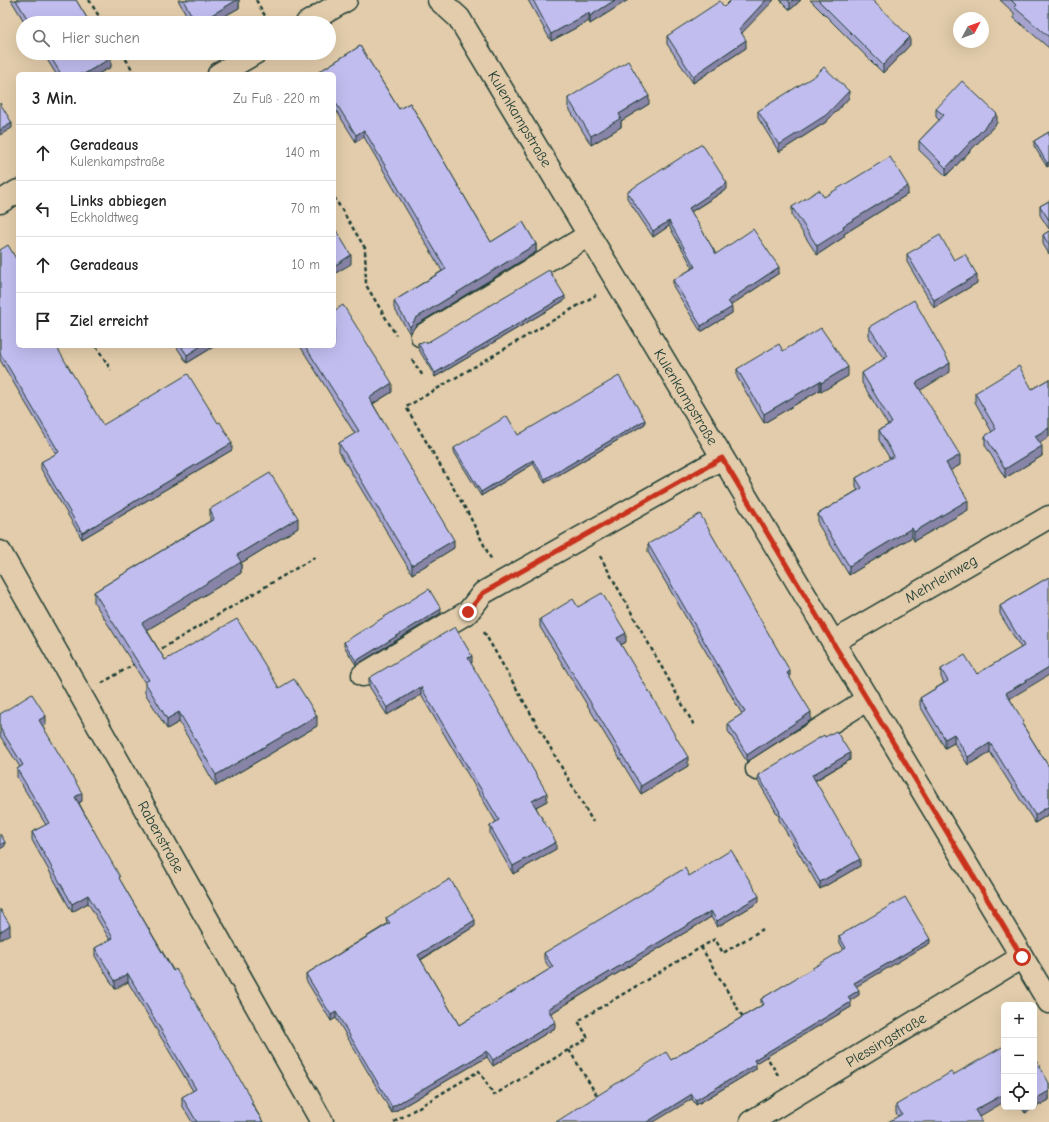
<!DOCTYPE html>
<html lang="de">
<meta charset="utf-8">
<style>
:root{--surface:#fff;--page:#f6f6f6;--text:#222;--muted:#767676;--line:#e0e0e0}
body{margin:0;font-family:"Comic Neue",sans-serif;background:var(--page);color:var(--text)}
.controls{position:absolute;right:12px;bottom:12px;display:grid;overflow:hidden;border-radius:6px;box-shadow:0 4px 16px #0002}
.controls button{width:36px;height:36px;display:grid;place-items:center;padding:0;border:0;border-bottom:1px solid var(--line);background:var(--surface);color:var(--text);font:20px sans-serif}
.compass{position:absolute;left:953px;top:12px;width:36px;height:36px;border-radius:50%;background:var(--surface);box-shadow:0 4px 16px #0002;rotate:49deg}
.stop{position:absolute;width:12px;height:12px;margin:-9px;border:3px solid #c8321e;border-radius:50%;background:#fff}
.stop.end{background:#c8321e;border-color:#fff;box-shadow:0 1px 4px #0008}
.list{margin:0;padding:0;list-style:none}
h2{display:flex;justify-content:space-between;align-items:center;height:52px;margin:0;padding:0 16px;font-size:17px}
h2 small{font-size:13px;font-weight:400;color:var(--muted)}
.list li{display:grid;grid-template-columns:26px 1fr auto;gap:12px;align-items:center;box-sizing:border-box;height:56px;padding:0 16px;border-top:1px solid var(--line)}
.list b{display:block;font-size:15px;white-space:nowrap}
.list p{margin:0;font-size:13px;white-space:nowrap;color:var(--muted)}
.list em{font-size:13px;font-style:normal;color:var(--muted)}
.icon{flex:none;width:22px;height:22px;fill:none;stroke:currentColor;stroke-width:2;stroke-linecap:round;stroke-linejoin:round}
.map{position:relative;flex:none;width:1049px;height:1122px;overflow:hidden}
.search{position:absolute;background:var(--surface);box-shadow:0 4px 16px #0002;left:16px;top:16px;width:320px;height:44px;display:flex;align-items:center;gap:10px;box-sizing:border-box;padding:0 14px;border-radius:22px;color:var(--muted);font-size:15px}
.panel{position:absolute;background:var(--surface);box-shadow:0 4px 16px #0002;left:16px;top:72px;width:320px;height:276px;border-radius:6px}
.map>svg:first-child{display:block}
.lines{fill:none;stroke-linecap:round;stroke-linejoin:round}
.minor-casing{stroke:#1f3d34;stroke-width:25}
.path{stroke:#1f3d34;stroke-width:2.5;stroke-dasharray:4 3;stroke-linecap:butt}
.minor{stroke:#e2ccab;stroke-width:22}
.wall{fill:#a6a3ce;stroke:#1f3d34}
.shaded-wall{fill:#8784a7;stroke:#1f3d34}
.building{fill:#c1bdef;stroke:#1f3d34}
.route{stroke:#c8321e;stroke-width:5}
.labels{text-anchor:middle;stroke-width:4;stroke-linejoin:round;paint-order:stroke}
.street-label{font-size:15px;fill:#1f3d34;stroke:#e2ccab}
</style>
<div class="map">
<svg width="1049" height="1122" viewBox="0 0 1049 1122">
<rect width="100%" height="100%" fill="#e2ccab"/>
<filter id="ink" filterUnits="userSpaceOnUse"><feTurbulence type="fractalNoise" baseFrequency=".025" numOctaves="2"/><feDisplacementMap in="SourceGraphic" scale="8" xChannelSelector="R" yChannelSelector="G"/><feConvolveMatrix kernelMatrix="1 2 1 2 8 2 1 2 1" color-interpolation-filters="sRGB"/></filter>
<g filter="url(#ink)">
<g class="lines">
<defs>
<g id="minor">
<polyline points="439,0 459,18 1049,1002"/>
<polyline points="307,23 346,0"/>
<polyline points="219,74 255,53"/>
<polyline points="0,202 18,191"/>
<polyline points="422,336 589,235"/>
<polyline points="0,552 322,1122"/>
<polyline points="833,642 1049,517"/>
<polyline points="363,675 468,612 483,593 722,458"/>
<polyline points="757,769 868,699"/>
<polyline points="751,1122 1022,957"/>
</g>
</defs>
<!-- minor casing -->
<use href="#minor" class="minor-casing"/>
<!-- path -->
<g class="path">
<polyline points="89,0 103,23"/>
<polyline points="256,0 269,23"/>
<polyline points="122,53 135,74"/>
<polyline points="334,197 365,248 366,285 396,335"/>
<polyline points="96,346 111,370"/>
<polyline points="412,360 423,376"/>
<polyline points="600,556 695,727"/>
<polyline points="491,559 468,513 406,407 596,295"/>
<polyline points="484,632 593,822"/>
<polyline points="156,652 315,557"/>
<polyline points="102,683 136,663"/>
<polyline points="701,947 744,1019"/>
<polyline points="569,1050 598,1097"/>
<polyline points="765,1054 778,1075"/>
<polyline points="394,1122 479,1071 494,1095 588,1038 578,1021 715,939 723,953 763,929"/>
</g>
<!-- minor -->
<use href="#minor" class="minor"/>
</g>
<!-- wall -->
<g class="wall">
<polygon points="11,0 76,0 90,23 25,23"/>
<polygon points="178,0 239,0 239,8 212,23 191,23"/>
<polygon points="528,0 628,0 590,24 589,21 551,41"/>
<polygon points="780,0 801,0 790,10"/>
<polygon points="810,0 872,0 910,45 883,73"/>
<polygon points="1000,0 1049,0 1049,48 1014,18 1014,13"/>
<polygon points="724,7 742,33 746,48 693,83 667,44 667,36"/>
<polygon points="360,46 399,109 410,103 491,242 523,222 536,244 536,252 416,325 410,334 394,308 394,301 442,271 364,137 356,142 334,107 334,74 317,74 317,73"/>
<polygon points="43,53 108,53 111,67 98,74 56,74"/>
<polygon points="568,98 649,104 621,121 621,127 591,145 568,107"/>
<polygon points="849,98 826,122 779,152 758,118 758,111"/>
<polygon points="936,109 997,123 946,176 919,150 919,141 939,120 936,117"/>
<polygon points="1049,132 1047,167 1034,146 1034,141"/>
<polygon points="727,189 691,212 716,254 779,273 731,305 732,313 701,332 673,286 673,280 693,268 669,226 653,237 627,198 627,192"/>
<polygon points="908,194 844,234 844,237 817,255 792,216 792,207 824,197"/>
<polygon points="1049,201 1049,229 1040,215 1040,206"/>
<polygon points="1049,231 1049,254 1043,244 1043,235"/>
<polygon points="0,250 18,346 103,425 232,450 82,539 41,469 41,462 56,454 0,360"/>
<polygon points="907,254 954,260 977,283 934,308 907,262"/>
<polygon points="565,300 435,377 418,348 418,343 428,342"/>
<polygon points="869,327 950,372 920,390 960,465 950,470 968,510 914,541 912,537 849,575 818,524 818,514 858,490 856,488 856,478 890,459 879,440 879,430 888,425 862,383 862,373 884,359 869,337"/>
<polygon points="176,346 215,346 187,363"/>
<polygon points="300,346 334,346 392,392 373,404 454,548 412,574 339,452 339,443 355,434"/>
<polygon points="783,351 848,376 821,392 820,390 764,423 737,377 737,369"/>
<polygon points="1049,379 1049,437 1040,443 1042,456 1005,478 985,445 985,436 992,432 975,402 975,393 1032,389"/>
<polygon points="645,424 545,483 533,464 481,496 454,452 454,448 518,435"/>
<polygon points="210,509 298,528 241,563 241,573 147,630 165,660 279,688 317,726 216,786 179,722 167,729 145,693 145,683 94,602 94,592 210,521"/>
<polygon points="648,544 790,679 811,720 747,762 728,731 728,723 742,714 648,552"/>
<polygon points="1049,577 1010,699 1024,727 1049,767 1049,814 1035,823 990,752 968,765 954,743 945,748 920,706 920,698 944,683 941,677 941,669 977,674 1021,648 1000,614 1000,606"/>
<polygon points="578,607 626,642 621,645 688,766 641,794 540,627 540,619"/>
<polygon points="441,613 356,665 344,646 344,642"/>
<polygon points="472,663 471,664 547,801 536,807 556,849 513,874 490,834 490,826 496,822 421,695 387,715 369,686 369,678"/>
<polygon points="0,714 46,724 42,726 82,801 79,803 120,880 263,1122 192,1122 182,1105 182,1097 193,1091 128,982 115,989 95,956 95,948 110,940 88,903 72,912 32,840 32,832 46,825 17,777 17,769 20,767 0,736"/>
<polygon points="825,737 850,760 815,781 860,866 820,889 779,820 779,817 758,781 758,775"/>
<polygon points="689,876 759,902 717,927 711,917 550,1014 555,1028 493,1066 487,1057 392,1113 336,1018 331,1021 306,980 306,974 387,924 386,918 475,926 421,960 459,1025 550,969 544,959 544,953"/>
<polygon points="839,936 930,943 856,986 859,995 849,1000 851,1007 755,1063 756,1069 696,1105 692,1099 671,1060 762,1005 761,1003 761,999 844,950 839,941"/>
<polygon points="1049,1083 1049,1100 1025,1113 1021,1107 1034,1107"/>
<polygon points="896,1105 979,1117 898,1116 896,1113"/>
</g>
<!-- shaded-wall -->
<g class="shaded-wall">
<polygon points="237,0 239,0 239,8 212,23 198,23"/>
<polygon points="615,0 628,0 590,24 590,16"/>
<polygon points="766,0 774,0 739,36 739,29"/>
<polygon points="793,0 801,0 790,10 790,3"/>
<polygon points="589,13 589,21 551,41 551,34"/>
<polygon points="910,37 910,45 883,73 883,65"/>
<polygon points="746,40 746,48 693,83 693,76"/>
<polygon points="111,58 111,67 98,74 84,74"/>
<polygon points="849,91 849,98 826,122 779,152 779,145"/>
<polygon points="649,96 649,104 621,121 621,127 591,145 591,136 619,114"/>
<polygon points="997,114 997,123 946,176 946,168"/>
<polygon points="12,123 12,128 0,135 0,130"/>
<polygon points="364,130 364,137 356,142 356,135"/>
<polygon points="1049,162 1049,166 1047,167 1047,163"/>
<polygon points="727,183 727,189 689,213 689,208"/>
<polygon points="908,186 908,194 844,234 844,237 817,255 817,246 843,226"/>
<polygon points="669,221 669,226 653,237 653,231"/>
<polygon points="536,244 536,252 416,325 410,334 410,327 416,318"/>
<polygon points="351,255 351,264 334,274 334,266"/>
<polygon points="779,267 779,273 728,307 728,301"/>
<polygon points="977,275 977,283 934,308 934,300"/>
<polygon points="565,296 565,300 435,377 435,373"/>
<polygon points="732,307 732,313 701,332 701,326"/>
<polygon points="201,346 215,346 187,363 187,355"/>
<polygon points="950,363 950,372 916,393 916,383"/>
<polygon points="848,367 848,376 821,392 821,383"/>
<polygon points="820,381 820,390 764,423 764,414"/>
<polygon points="392,383 392,392 369,406 369,398"/>
<polygon points="645,420 645,424 545,483 545,479"/>
<polygon points="1049,428 1049,437 1035,445 1035,436"/>
<polygon points="232,443 232,450 82,539 82,533"/>
<polygon points="1042,446 1042,456 1005,478 1005,469"/>
<polygon points="960,455 960,465 946,473 946,463"/>
<polygon points="533,460 533,464 481,496 481,492"/>
<polygon points="968,500 968,510 914,541 914,532"/>
<polygon points="298,518 298,528 241,563 241,573 142,633 142,623 237,555"/>
<polygon points="912,528 912,537 849,575 849,566"/>
<polygon points="454,540 454,548 412,574 412,565"/>
<polygon points="441,609 441,613 356,665 356,661"/>
<polygon points="626,633 626,642 617,647 617,638"/>
<polygon points="472,656 472,663 468,666 468,658"/>
<polygon points="1049,667 1049,675 1006,701 1006,693"/>
<polygon points="790,671 790,679 787,673"/>
<polygon points="421,687 421,695 387,715 387,708"/>
<polygon points="179,712 179,722 167,729 167,719"/>
<polygon points="811,712 811,720 747,762 747,755"/>
<polygon points="46,716 46,724 39,728 39,720"/>
<polygon points="317,716 317,726 216,786 216,775"/>
<polygon points="954,734 954,743 945,748 945,739"/>
<polygon points="990,743 990,752 968,765 968,757"/>
<polygon points="850,753 850,760 812,782 812,775"/>
<polygon points="688,757 688,766 641,794 641,786"/>
<polygon points="82,793 82,801 75,805 75,797"/>
<polygon points="547,793 547,801 532,809 532,801"/>
<polygon points="1049,806 1049,814 1035,823 1035,815"/>
<polygon points="5,842 5,846 0,849 0,845"/>
<polygon points="556,842 556,849 513,874 513,866"/>
<polygon points="860,859 860,866 820,889 820,882"/>
<polygon points="88,895 88,903 72,912 72,904"/>
<polygon points="759,896 759,902 717,927 717,921"/>
<polygon points="711,911 711,917 548,1015 548,1009"/>
<polygon points="475,920 475,926 418,961 418,955"/>
<polygon points="10,925 10,934 0,940 0,932"/>
<polygon points="930,939 930,943 854,988 854,983"/>
<polygon points="128,974 128,982 115,989 115,981"/>
<polygon points="859,990 859,995 848,1002 848,997"/>
<polygon points="851,1002 851,1007 754,1064 754,1060"/>
<polygon points="336,1012 336,1018 331,1021 331,1015"/>
<polygon points="555,1022 555,1028 493,1066 493,1060"/>
<polygon points="487,1051 487,1057 392,1113 392,1107"/>
<polygon points="756,1064 756,1069 696,1105 696,1100"/>
<polygon points="1049,1091 1049,1100 1025,1113 1025,1107 1034,1107 1034,1100"/>
<polygon points="692,1094 692,1099 654,1122 647,1122"/>
<polygon points="1004,1094 1004,1102 975,1119 975,1110"/>
</g>
<!-- building -->
<g class="building">
<polygon points="16,0 76,0 90,23 30,23"/>
<polygon points="183,0 237,0 198,23 196,23"/>
<polygon points="533,0 615,0 590,16 589,13 551,34"/>
<polygon points="731,0 766,0 739,29 746,40 693,76 667,36 720,1 724,7"/>
<polygon points="788,0 793,0 790,3"/>
<polygon points="818,0 872,0 910,37 883,65"/>
<polygon points="1011,0 1049,0 1049,37 1014,7 1016,5"/>
<polygon points="360,46 399,109 410,103 491,242 523,222 536,244 416,318 410,327 394,301 446,269 364,130 356,135 334,100 334,74 318,74 317,73"/>
<polygon points="48,53 108,53 111,58 84,74 61,74"/>
<polygon points="628,61 649,96 619,114 621,118 591,136 568,98"/>
<polygon points="824,67 849,91 826,115 779,145 758,111 816,75"/>
<polygon points="962,81 997,114 946,168 919,141 944,115 936,109"/>
<polygon points="0,103 12,123 0,130"/>
<polygon points="1049,132 1049,162 1047,163 1034,141"/>
<polygon points="702,144 727,183 689,208 716,254 753,229 779,267 728,301 732,307 701,326 673,280 695,267 669,221 653,231 627,192"/>
<polygon points="890,157 908,186 843,226 844,229 817,246 792,207 819,190 824,197"/>
<polygon points="1049,201 1049,220 1040,206"/>
<polygon points="334,227 351,255 334,266"/>
<polygon points="1049,231 1049,245 1043,235"/>
<polygon points="940,235 954,260 965,254 977,275 934,300 907,254"/>
<polygon points="8,245 18,262 18,346 56,346 103,425 188,374 218,423 220,422 232,443 82,533 41,462 59,452 0,353 0,250"/>
<polygon points="549,270 565,296 435,373 418,343 428,342"/>
<polygon points="914,300 950,363 916,383 960,455 946,463 968,500 914,532 912,528 849,566 818,514 862,488 856,478 894,456 879,430 892,423 862,373 888,356 869,327"/>
<polygon points="343,305 392,383 369,398 454,540 412,565 339,443 359,431 305,346 334,346 334,311"/>
<polygon points="821,328 848,367 821,383 820,381 764,414 737,369 779,344 783,351"/>
<polygon points="181,346 201,346 187,355"/>
<polygon points="1019,366 1032,389 1049,379 1049,428 1035,436 1042,446 1005,469 985,436 996,429 975,393"/>
<polygon points="619,376 645,420 545,479 533,460 481,492 454,448 507,416 518,435"/>
<polygon points="270,473 298,518 237,555 241,562 142,623 165,660 237,619 279,688 294,679 317,716 216,775 179,712 167,719 145,682 149,680 94,592 214,519 210,509"/>
<polygon points="700,514 790,671 787,673 811,712 747,755 728,723 745,712 648,544"/>
<polygon points="1049,577 1049,667 1006,693 1024,722 1022,724 1049,767 1049,806 1035,815 990,743 968,757 954,734 945,739 920,698 948,681 941,669 965,655 977,674 1024,646 1000,606"/>
<polygon points="429,589 441,609 356,661 344,642"/>
<polygon points="602,593 626,633 617,638 688,757 641,786 540,619 573,599 578,607"/>
<polygon points="455,627 472,656 468,658 547,793 532,801 556,842 513,866 490,826 499,820 421,687 387,708 369,678"/>
<polygon points="32,694 46,716 39,720 82,793 75,797 120,877 119,878 173,971 176,969 253,1102 251,1103 263,1122 197,1122 182,1097 196,1089 128,974 115,981 95,948 113,938 88,895 72,904 32,832 49,823 17,769 23,765 0,728 0,714"/>
<polygon points="836,731 850,753 812,775 860,859 820,882 779,813 780,812 758,775 824,735 825,737"/>
<polygon points="0,834 5,842 0,845"/>
<polygon points="731,850 759,896 717,921 711,911 548,1009 555,1022 493,1060 487,1051 392,1107 336,1012 331,1015 306,974 390,923 386,918 450,879 475,920 418,955 459,1025 553,967 544,953 685,868 689,876"/>
<polygon points="905,897 930,939 854,983 859,990 848,997 851,1002 754,1060 756,1064 696,1100 692,1094 647,1122 556,1122 666,1052 671,1060 764,1004 761,999 846,948 839,936"/>
<polygon points="0,909 10,925 0,932"/>
<polygon points="1004,1046 1004,1094 975,1110 982,1122 888,1122 902,1114 896,1105 951,1072 953,1075"/>
<polygon points="1034,1056 1049,1083 1049,1091 1034,1100"/>
</g>
</g>
<g class="lines" filter="url(#ink)">
<!-- route -->
<polyline class="route" points="468,612 483,593 722,458 1022,957"/>
</g>
<g class="labels">
<!-- street labels -->
<g class="street-label">
<text transform="translate(520 119) rotate(59)" y="5">Kulenkampstraße</text>
<text transform="translate(686 397) rotate(59)" y="5">Kulenkampstraße</text>
<text transform="translate(941 579) rotate(-30)" y="5">Mehrleinweg</text>
<text transform="translate(161 837) rotate(61)" y="5">Rabenstraße</text>
<text transform="translate(886 1040) rotate(-31)" y="5">Plessingstraße</text>
</g>
</g>
</svg>
<div class="controls">
<button>+</button>
<button>−</button>
<button><svg class="icon" aria-label="locate" viewBox="0 0 24 24"><circle cx="12" cy="12" r="6"/><path d="M12 2v4M12 18v4M2 12h4M18 12h4"/></svg></button>
</div>
<svg class="compass" viewBox="-18 -18 36 36"><path d="M0-13l5 13h-10z" fill="#e53935"/><path d="M0 13l5-13h-10z" fill="#767676"/></svg>
<div class="stop" style="left:1022px;top:957px"></div>
<div class="stop end" style="left:468px;top:612px"></div>
<div class="search"><svg class="icon" aria-label="search" viewBox="0 0 24 24"><circle cx="10" cy="10" r="6"/><path d="M15 15l6 6"/></svg>Hier suchen</div>
<section class="panel">
<h2>3 Min.<small>Zu Fuß · 220 m</small></h2>
<ul class="list">
<li><svg class="icon" aria-label="ahead" viewBox="0 0 24 24"><path d="M12 20V5M6 11l6-6 6 6"/></svg><div><b>Geradeaus</b><p>Kulenkampstraße</p></div><em>140 m</em></li>
<li><svg class="icon" aria-label="left" viewBox="0 0 24 24"><path d="M17 20v-9H6M10 6l-5 5 5 5"/></svg><div><b>Links abbiegen</b><p>Eckholdtweg</p></div><em>70 m</em></li>
<li><svg class="icon" aria-label="ahead" viewBox="0 0 24 24"><path d="M12 20V5M6 11l6-6 6 6"/></svg><div><b>Geradeaus</b></div><em>10 m</em></li>
<li><svg class="icon" aria-label="arrive" viewBox="0 0 24 24"><path d="M6 21V4h12l-3 4 3 4H6"/></svg><div><b>Ziel erreicht</b></div></li>
</ul>
</section>
</div>
